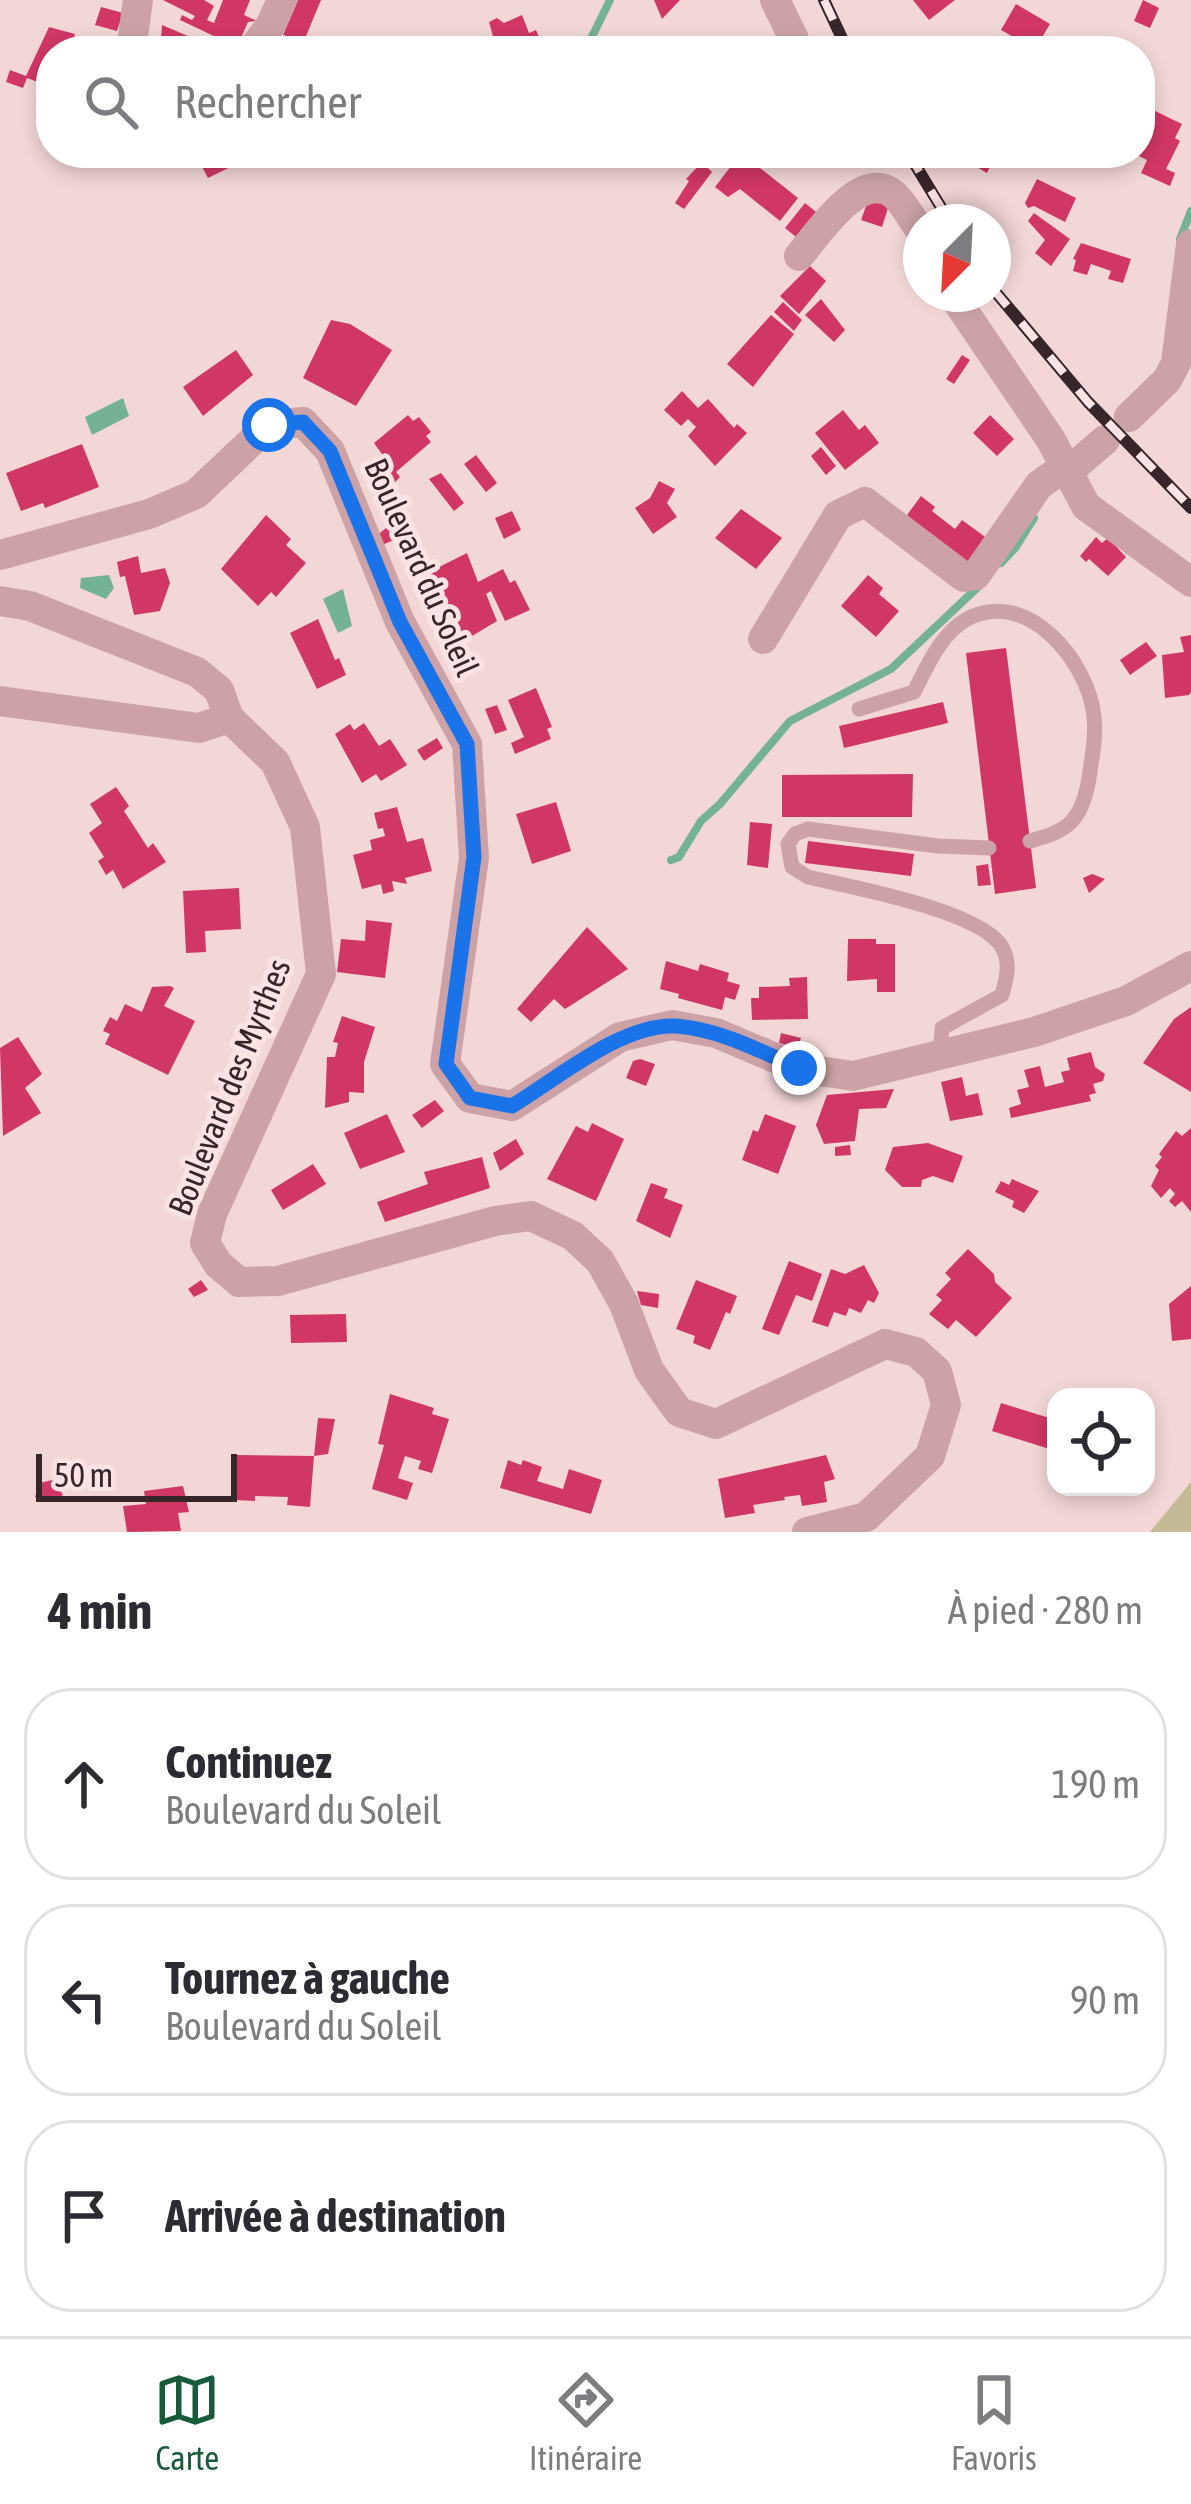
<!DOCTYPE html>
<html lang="fr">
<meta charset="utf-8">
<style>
:root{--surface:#fff;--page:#f7f7f7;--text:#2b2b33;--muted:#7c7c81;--line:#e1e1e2;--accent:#175b3b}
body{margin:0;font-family:"Asap Condensed",sans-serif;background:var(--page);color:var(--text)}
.controls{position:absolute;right:36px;bottom:36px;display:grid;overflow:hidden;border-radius:24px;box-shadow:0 6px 18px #0003}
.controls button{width:108px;height:108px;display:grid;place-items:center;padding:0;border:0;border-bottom:3px solid var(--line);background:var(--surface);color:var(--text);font:60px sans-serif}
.compass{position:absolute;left:903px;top:204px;width:108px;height:108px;border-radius:50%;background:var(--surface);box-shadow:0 6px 18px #0003;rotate:204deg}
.scale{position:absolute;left:36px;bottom:30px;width:201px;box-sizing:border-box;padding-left:12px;border:6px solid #362529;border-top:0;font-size:33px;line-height:42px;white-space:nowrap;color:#362529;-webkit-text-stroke:9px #fbe3e3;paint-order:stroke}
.stop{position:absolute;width:36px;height:36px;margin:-27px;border:9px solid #1a73e8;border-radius:50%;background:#fff}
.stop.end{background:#1a73e8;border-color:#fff;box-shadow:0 3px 12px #0008}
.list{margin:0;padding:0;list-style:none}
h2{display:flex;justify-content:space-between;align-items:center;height:156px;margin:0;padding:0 48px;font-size:51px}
h2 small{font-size:39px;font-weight:400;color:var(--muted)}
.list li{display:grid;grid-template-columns:78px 1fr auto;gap:36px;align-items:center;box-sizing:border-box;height:192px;margin:0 24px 24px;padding:0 24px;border:3px solid var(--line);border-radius:48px}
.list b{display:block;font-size:45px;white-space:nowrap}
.list p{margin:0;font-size:39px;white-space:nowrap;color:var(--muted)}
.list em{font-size:39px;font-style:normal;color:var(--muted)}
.icon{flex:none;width:66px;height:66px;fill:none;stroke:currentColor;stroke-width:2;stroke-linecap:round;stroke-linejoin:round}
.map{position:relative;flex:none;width:1191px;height:1532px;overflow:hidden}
.search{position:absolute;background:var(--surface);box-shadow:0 6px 18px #0003;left:36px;right:36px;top:36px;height:132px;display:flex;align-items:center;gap:30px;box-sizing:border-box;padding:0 42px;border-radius:48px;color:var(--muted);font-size:45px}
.sheet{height:804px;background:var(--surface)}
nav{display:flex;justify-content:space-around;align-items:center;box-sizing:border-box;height:168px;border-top:3px solid var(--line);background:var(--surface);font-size:33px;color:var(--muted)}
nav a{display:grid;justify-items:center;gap:6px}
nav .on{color:var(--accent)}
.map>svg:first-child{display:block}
.green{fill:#c3ba96}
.water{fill:#73b393}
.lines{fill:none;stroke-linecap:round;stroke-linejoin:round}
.stream{stroke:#73b393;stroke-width:8}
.building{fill:#d13765}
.lane{stroke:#cca2a6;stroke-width:15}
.street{stroke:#cca2a6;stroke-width:30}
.rail-casing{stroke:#362529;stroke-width:12}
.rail{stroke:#fbe3e3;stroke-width:8;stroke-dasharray:22;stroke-linecap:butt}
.route{stroke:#1a73e8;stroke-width:15}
.labels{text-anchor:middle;stroke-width:10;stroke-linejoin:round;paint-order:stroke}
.street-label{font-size:33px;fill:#362529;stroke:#fbe3e3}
</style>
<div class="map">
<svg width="1191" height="1532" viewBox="0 0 1191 1532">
<rect width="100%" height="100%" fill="#f3d7d7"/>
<!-- green -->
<polygon class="green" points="1191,1482 1191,1532 1150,1532"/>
<!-- water -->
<g class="water">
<polygon points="123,398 129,416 92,435 85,417"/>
<polygon points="109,575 114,588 106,599 80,588 81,578"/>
<polygon points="343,589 352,626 338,633 323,599"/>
</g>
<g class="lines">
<!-- stream -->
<g class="stream">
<polyline points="585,51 610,0"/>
<polyline points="1180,239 1191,211"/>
<polyline points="1001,563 1015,548 1034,518"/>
<polyline points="671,860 679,857 701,821 720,804 790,721 891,669 978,587"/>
</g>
</g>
<!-- building -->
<g class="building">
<polygon points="163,0 204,0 214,6 207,20 214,23 223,0 250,0 244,15 257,21 248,22 237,47 180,20 182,15 192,20 195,16"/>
<polygon points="298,0 321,0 304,41 283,35"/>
<polygon points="654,0 680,0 662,19"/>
<polygon points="913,0 955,0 929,20"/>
<polygon points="1143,0 1159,8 1150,28 1134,21"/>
<polygon points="1016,4 1050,24 1035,49 1001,30"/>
<polygon points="101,7 123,13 117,31 95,25"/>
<polygon points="522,15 529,33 536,30 544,49 497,51 489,22 497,18 504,23"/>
<polygon points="162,25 195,39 194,51 160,51"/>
<polygon points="49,27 75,34 69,51 51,51 51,87 27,78 23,88 6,82 10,70 26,76"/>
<polygon points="1151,109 1182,124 1175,138 1180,141 1166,169 1175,173 1170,186 1141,173 1147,160 1133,153 1140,153 1140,134"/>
<polygon points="195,153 259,153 208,178"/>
<polygon points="741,153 798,198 780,221 740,189 728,197 715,187"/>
<polygon points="979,153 997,153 987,173 973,165"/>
<polygon points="702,162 712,172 684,209 675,203 689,181 686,179"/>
<polygon points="1037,179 1076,198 1065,222 1034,206 1028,208 1025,203"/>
<polygon points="869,198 889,205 882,227 861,220"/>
<polygon points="805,203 821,216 801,241 785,228"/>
<polygon points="1034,213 1070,239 1051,266 1035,253 1045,240 1028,221"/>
<polygon points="1081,243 1131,259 1123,283 1108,279 1111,271 1091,264 1087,275 1073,271 1076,260 1073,259"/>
<polygon points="810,266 826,281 799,314 780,296"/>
<polygon points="821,299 845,330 834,342 805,315"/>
<polygon points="783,302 802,320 794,331 774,312"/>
<polygon points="771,315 794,334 753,387 727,364"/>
<polygon points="331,320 350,324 392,350 356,406 303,378"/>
<polygon points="236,350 253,375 203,416 183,387"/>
<polygon points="962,355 970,360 954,384 946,379"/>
<polygon points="682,391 698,408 708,399 734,428 737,424 747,433 715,466 688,436 696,427 688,419 681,426 664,410"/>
<polygon points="843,410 859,430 865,425 879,443 845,470 815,433"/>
<polygon points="408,415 413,421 419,417 431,432 426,436 431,442 396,472 400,477 395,482 382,466 387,461 374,443"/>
<polygon points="990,415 1014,439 997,456 973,433"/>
<polygon points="82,444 99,487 45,508 43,503 21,511 6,473"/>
<polygon points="821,447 836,466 826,475 811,456"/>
<polygon points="476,455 497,483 486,492 464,464"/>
<polygon points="441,473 464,503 454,511 429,479"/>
<polygon points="659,481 675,489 667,503 677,517 653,534 635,508 650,498"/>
<polygon points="921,496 935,507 932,511 955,529 962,520 988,539 967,566 907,515"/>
<polygon points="741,509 782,538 756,569 715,538"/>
<polygon points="512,511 521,530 504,539 495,518"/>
<polygon points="266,515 291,539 286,545 306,563 276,597 271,592 258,606 221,569"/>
<polygon points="391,524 398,538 380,546 375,537"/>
<polygon points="1096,537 1102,543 1108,538 1126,557 1108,576 1089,559 1086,562 1080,556"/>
<polygon points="467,553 478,582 503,569 510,583 515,580 530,610 505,621 491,591 486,594 497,621 462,642 453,616 448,618 425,574"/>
<polygon points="138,556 141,573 165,568 170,583 160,611 134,615 125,576 120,577 117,562"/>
<polygon points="868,575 883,588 879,594 899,611 876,637 841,606"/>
<polygon points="318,619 335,660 339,658 346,675 317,689 290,633"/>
<polygon points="1191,635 1191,692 1189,695 1165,698 1162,655 1184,652 1180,637"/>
<polygon points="1146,642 1157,656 1130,675 1120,660"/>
<polygon points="1006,648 1036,888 995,894 966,653"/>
<polygon points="536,688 552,727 547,729 551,739 515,754 511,743 524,737 508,700"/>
<polygon points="943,702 948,723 844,748 839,726"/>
<polygon points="497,705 507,730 495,734 485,709"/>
<polygon points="364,723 379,746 390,739 407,765 381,781 376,774 362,783 335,734 350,724 354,730"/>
<polygon points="437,738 443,748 424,761 417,750"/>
<polygon points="913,774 912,817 782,817 782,775"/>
<polygon points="116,787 129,806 124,811 148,848 153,843 166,862 123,889 113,870 106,875 98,861 104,857 89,833 102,823 90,804"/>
<polygon points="556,802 571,851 532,864 516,814"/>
<polygon points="397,807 407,842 423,838 432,871 405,878 407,884 392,881 394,891 383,894 381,884 362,889 353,855 372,850 370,840 385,836 383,828 378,829 374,813"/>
<polygon points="750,822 772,824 768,868 747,865"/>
<polygon points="808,841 914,854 911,876 805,863"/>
<polygon points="988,864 991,885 978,886 976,866"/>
<polygon points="1092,874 1105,879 1089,893 1083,878"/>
<polygon points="239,888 241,929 205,931 206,952 186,953 183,891"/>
<polygon points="366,920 392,923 385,978 337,972 341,939 365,941"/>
<polygon points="587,927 628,969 565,1009 554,999 531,1022 517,1009"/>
<polygon points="848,939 876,939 876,944 895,944 895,992 877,992 877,979 847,981"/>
<polygon points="666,961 698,971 700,964 729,973 727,981 740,985 735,1000 725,997 722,1010 678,998 679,994 660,989"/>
<polygon points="807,977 808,1019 752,1020 751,998 759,998 759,987 790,986 789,978"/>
<polygon points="170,986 174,988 164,1006 195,1021 168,1075 105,1044 110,1034 103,1031 110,1017 117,1021 125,1004 142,1012 152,987"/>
<polygon points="1191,1007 1191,1092 1143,1063 1174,1019"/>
<polygon points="342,1016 375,1027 364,1062 364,1093 349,1092 349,1102 325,1108 327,1057 335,1057 338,1043 333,1042"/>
<polygon points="781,1033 801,1038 797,1048 779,1043"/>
<polygon points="18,1037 42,1074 25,1088 41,1113 3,1136 0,1048"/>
<polygon points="1091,1052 1095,1067 1105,1074 1103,1081 1093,1084 1096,1093 1089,1095 1091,1101 1011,1118 1009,1108 1021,1104 1017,1090 1029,1087 1024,1070 1040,1066 1045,1087 1064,1082 1061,1072 1070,1070 1067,1058"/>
<polygon points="640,1059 655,1064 646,1086 626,1078 633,1061"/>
<polygon points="962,1077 966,1096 978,1093 983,1115 950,1121 941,1082"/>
<polygon points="894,1089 886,1108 859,1109 855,1141 824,1144 816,1125 827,1095"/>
<polygon points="435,1100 444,1111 422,1128 412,1115"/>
<polygon points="387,1114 405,1152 360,1169 344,1133"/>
<polygon points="765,1114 796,1126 778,1174 742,1160 753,1130 758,1132"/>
<polygon points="592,1123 624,1139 596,1201 547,1179 576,1126 588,1132"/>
<polygon points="1191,1128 1191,1212 1182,1201 1175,1207 1169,1201 1175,1194 1170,1188 1161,1198 1151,1186 1159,1170 1155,1166 1162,1157 1159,1154 1176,1131 1182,1136"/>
<polygon points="516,1139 524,1154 500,1171 493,1153"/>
<polygon points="928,1143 963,1156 953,1183 933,1176 922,1180 921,1187 902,1187 885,1170 893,1147"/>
<polygon points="850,1145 851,1155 835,1156 835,1147"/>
<polygon points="482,1157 490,1188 385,1222 377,1202 428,1184 424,1172"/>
<polygon points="313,1164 326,1184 283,1210 271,1190"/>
<polygon points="1012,1179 1039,1191 1024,1213 1012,1207 1014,1201 995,1192 1001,1181 1009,1185"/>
<polygon points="651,1183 668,1189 664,1198 683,1205 670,1238 636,1221"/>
<polygon points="968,1249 994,1274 995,1282 1012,1298 976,1337 956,1320 948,1329 929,1314 942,1300 936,1295 951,1279 945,1273"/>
<polygon points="789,1261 822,1274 812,1301 796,1295 779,1335 762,1329"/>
<polygon points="864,1265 879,1293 874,1303 868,1300 861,1313 849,1308 846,1316 834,1312 828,1327 812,1322 831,1269 845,1274"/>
<polygon points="201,1280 208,1290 194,1297 188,1289"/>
<polygon points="696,1280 737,1296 730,1314 726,1312 710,1350 693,1343 695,1336 676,1329"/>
<polygon points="1191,1286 1191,1339 1172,1341 1169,1304"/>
<polygon points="637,1291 659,1294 658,1308 641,1305"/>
<polygon points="346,1314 347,1342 291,1343 290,1315"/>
<polygon points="390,1394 434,1408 432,1414 449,1419 432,1473 418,1469 421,1461 405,1456 398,1478 413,1483 407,1500 372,1489 384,1445 378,1444"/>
<polygon points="1001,1403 1056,1420 1056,1451 992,1431"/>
<polygon points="318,1418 335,1419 328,1454 314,1456 310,1507 287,1505 288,1497 255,1496 255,1501 234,1500 235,1455 314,1456"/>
<polygon points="826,1455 835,1479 824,1482 827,1502 802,1506 800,1495 784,1497 785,1500 753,1505 755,1513 725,1518 718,1479"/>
<polygon points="508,1460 521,1465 523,1460 542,1467 537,1481 563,1489 569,1469 602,1480 591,1514 500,1488"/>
<polygon points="53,1480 63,1495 50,1501 35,1497 39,1483"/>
<polygon points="183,1486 189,1512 178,1513 181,1531 127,1532 123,1506 146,1504 144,1491"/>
</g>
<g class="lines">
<!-- lane -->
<g class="lane">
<path d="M859,709L914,692C927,667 940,634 967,619C1027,587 1088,661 1094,716C1096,734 1093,753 1090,771C1088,787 1083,810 1071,822C1060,833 1044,837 1030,841"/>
<path d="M940,1057L942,1028L1002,995C1006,979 1011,965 1003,949C985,911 850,887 808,877L792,867L788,844L795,834L808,829L938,846L989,848"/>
</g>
<!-- street -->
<g class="street">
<polyline points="775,0 794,39"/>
<polyline points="131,51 138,0"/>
<polyline points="251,51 270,26 282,0"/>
<path d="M799,256C818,234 859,170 892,193C903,201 912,220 921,231"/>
<polyline points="952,294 1051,440 1086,506 1191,582"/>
<polyline points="1129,417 1167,380 1176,363 1191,244"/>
<polyline points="0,555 149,514 196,494 269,425 303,422 330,451 400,622 467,744 474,858 445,1064 470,1098 512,1106 620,1037 672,1025 716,1033 799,1068 853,1076 1034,1032 1126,1001 1191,966"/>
<polyline points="0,601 30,606 197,672 219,690 229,718 199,728 0,701"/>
<polyline points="763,639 838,515 865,502 964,577 976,575 1039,485 1053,475 1070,470 1105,440"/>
<polyline points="229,718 275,762 305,827 321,974 212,1214 205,1243 218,1264 239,1282 278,1281 495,1221 531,1216 573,1236 600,1261 624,1304 649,1370 679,1412 716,1424 885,1344 916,1352 937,1371 946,1405 930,1456 866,1517 807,1532"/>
</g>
<defs>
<g id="rail">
<polyline points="824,0 848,51"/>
<polyline points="908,153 950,222"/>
<polyline points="993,289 1088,402 1191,508"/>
</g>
</defs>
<!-- rail casing -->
<use href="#rail" class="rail-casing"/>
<!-- rail -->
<use href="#rail" class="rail"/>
</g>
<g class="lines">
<!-- route -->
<path class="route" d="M269,425L303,422L330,451L400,622L467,744L474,857L446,1064L470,1098L512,1106C557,1079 622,1023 676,1026C719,1029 760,1051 799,1068"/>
</g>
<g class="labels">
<!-- street labels -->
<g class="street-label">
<text transform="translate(422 567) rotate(66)" y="12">Boulevard du Soleil</text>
<text transform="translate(229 1087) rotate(-68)" y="12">Boulevard des Myrthes</text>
</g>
</g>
</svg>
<div class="controls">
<button><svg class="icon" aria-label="locate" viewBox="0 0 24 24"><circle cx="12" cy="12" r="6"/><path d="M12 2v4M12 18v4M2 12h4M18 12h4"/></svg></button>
</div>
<svg class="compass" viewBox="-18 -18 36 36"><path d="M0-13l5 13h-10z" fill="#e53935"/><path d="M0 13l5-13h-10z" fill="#7c7c81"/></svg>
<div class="scale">50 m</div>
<div class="stop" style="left:269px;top:425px"></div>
<div class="stop end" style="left:799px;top:1068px"></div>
<div class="search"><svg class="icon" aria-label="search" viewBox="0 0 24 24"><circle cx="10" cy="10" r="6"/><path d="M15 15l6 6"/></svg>Rechercher</div>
</div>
<section class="sheet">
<h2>4 min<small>À pied · 280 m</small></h2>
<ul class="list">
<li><svg class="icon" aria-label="ahead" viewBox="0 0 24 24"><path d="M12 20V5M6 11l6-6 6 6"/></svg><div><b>Continuez</b><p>Boulevard du Soleil</p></div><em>190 m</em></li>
<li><svg class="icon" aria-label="left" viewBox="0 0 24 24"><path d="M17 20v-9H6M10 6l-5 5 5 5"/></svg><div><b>Tournez à gauche</b><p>Boulevard du Soleil</p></div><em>90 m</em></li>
<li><svg class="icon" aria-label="arrive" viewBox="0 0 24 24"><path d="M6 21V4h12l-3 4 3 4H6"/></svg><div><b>Arrivée à destination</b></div></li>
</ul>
</section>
<nav>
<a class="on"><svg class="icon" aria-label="map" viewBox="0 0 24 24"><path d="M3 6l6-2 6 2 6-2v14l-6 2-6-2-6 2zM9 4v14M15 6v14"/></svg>Carte</a>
<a><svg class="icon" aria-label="directions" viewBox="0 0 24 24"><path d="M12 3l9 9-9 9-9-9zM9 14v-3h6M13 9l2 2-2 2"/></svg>Itinéraire</a>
<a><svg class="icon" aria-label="saved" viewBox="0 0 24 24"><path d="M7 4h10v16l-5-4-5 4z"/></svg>Favoris</a>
</nav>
